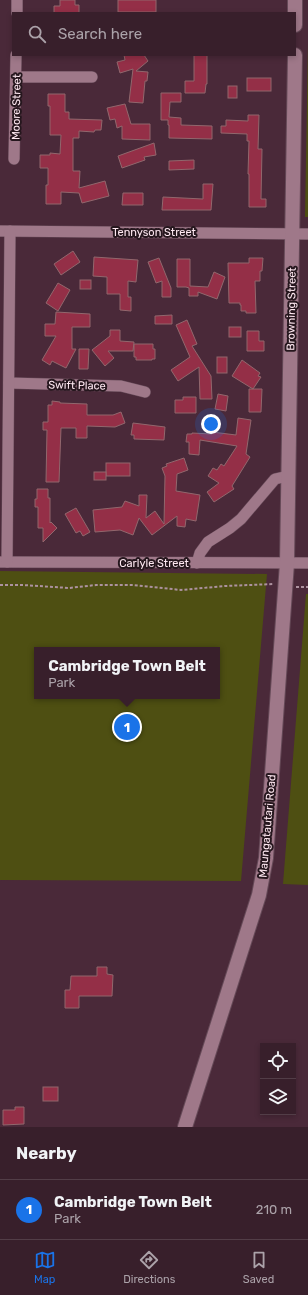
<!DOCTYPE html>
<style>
:root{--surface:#381f2b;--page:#432c37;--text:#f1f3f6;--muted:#aba2a9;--line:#523d47;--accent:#1a73e8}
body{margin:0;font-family:Rubik,sans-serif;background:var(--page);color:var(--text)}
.controls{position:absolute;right:12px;bottom:12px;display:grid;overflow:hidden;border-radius:0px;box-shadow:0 2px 6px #0003}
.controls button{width:36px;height:36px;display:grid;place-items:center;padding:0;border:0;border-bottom:1px solid var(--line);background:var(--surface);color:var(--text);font:20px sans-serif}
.you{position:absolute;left:211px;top:424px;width:14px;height:14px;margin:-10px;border:3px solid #fff;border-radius:50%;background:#1a73e8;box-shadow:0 0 0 6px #1a73e833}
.badge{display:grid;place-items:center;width:26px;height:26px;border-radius:50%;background:var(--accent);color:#fff;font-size:13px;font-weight:700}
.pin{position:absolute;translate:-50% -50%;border:2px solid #fff;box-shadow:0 1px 4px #0006}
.popup{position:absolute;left:34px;top:647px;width:186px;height:52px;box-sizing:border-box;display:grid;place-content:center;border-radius:0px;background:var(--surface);filter:drop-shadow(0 1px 3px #0005);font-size:13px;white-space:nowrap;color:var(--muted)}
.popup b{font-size:15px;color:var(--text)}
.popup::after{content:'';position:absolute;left:50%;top:100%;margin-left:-8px;border:8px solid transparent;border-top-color:var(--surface)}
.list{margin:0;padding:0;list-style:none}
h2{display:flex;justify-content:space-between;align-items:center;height:52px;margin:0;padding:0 16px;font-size:17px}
h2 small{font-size:13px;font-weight:400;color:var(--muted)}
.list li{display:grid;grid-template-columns:26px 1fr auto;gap:12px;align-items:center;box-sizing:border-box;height:60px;padding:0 16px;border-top:1px solid var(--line)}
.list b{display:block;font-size:15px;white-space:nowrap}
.list p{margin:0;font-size:13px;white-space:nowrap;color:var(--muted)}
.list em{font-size:13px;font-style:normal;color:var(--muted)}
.icon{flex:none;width:22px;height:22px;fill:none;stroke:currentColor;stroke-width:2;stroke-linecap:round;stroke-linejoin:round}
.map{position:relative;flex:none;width:308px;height:1127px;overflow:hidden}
.search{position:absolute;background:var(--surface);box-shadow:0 2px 6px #0003;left:12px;right:12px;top:12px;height:44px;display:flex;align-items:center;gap:10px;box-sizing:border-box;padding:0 14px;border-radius:0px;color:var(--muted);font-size:15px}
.sheet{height:112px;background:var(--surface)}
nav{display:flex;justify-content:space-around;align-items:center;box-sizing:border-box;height:56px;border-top:1px solid var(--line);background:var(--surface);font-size:11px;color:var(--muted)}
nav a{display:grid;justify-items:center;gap:2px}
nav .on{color:var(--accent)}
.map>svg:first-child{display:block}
.green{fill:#4e4f12;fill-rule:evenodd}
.building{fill:#942f47;stroke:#91676d}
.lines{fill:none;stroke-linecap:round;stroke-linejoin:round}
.minor-casing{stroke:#654957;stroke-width:12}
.tertiary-casing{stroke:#654957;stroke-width:16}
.path{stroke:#ad929f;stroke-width:2;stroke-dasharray:3 2;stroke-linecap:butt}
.minor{stroke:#9f7889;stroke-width:11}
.tertiary{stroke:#9f7889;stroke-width:14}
.labels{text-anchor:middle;stroke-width:4;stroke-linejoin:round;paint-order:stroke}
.street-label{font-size:11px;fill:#ffe9f2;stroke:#26171e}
</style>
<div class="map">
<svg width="308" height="1127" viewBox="0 0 308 1127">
<rect width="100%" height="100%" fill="#4a2939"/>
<!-- green -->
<g class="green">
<polygon points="308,43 308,217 305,217"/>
<path d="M0,571L267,574L241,881L0,880ZM37,650H217V696H37Z"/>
<polygon points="306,594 308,594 308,885 283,884"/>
</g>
<!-- building -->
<g class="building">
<polygon points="60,0 75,0 75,5 79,5 79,13 54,13 54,6 60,6"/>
<rect x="118" y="0" width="38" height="12"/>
<polygon points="124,55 144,55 148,61 136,71 148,72 147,81 145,81 143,103 129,102 133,69 120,73 117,62 125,60"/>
<polygon points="194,55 207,55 207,84 206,84 205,93 185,93 185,81 194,81"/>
<rect x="247" y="78" width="24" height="13"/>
<rect x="228" y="86" width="9" height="12"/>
<polygon points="161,93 181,93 181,102 170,102 169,117 181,118 181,125 212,126 212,139 169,138 169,125 168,125 168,120 161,120"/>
<polygon points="48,94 65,94 65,112 69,112 69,119 102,120 101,130 95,130 94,132 79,131 79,138 73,138 73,171 80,171 79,188 105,181 109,196 82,203 79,193 61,192 61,204 46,204 46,185 48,185 48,168 40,168 40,155 50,155 50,153 60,154 61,135 50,135 50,106 48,106"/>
<polygon points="125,104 131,124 150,124 150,140 122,139 122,126 117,128 115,119 110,120 107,108"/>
<polygon points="248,115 259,115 258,149 262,149 261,199 266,199 266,207 249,207 249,174 248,174 249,141 247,141 247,134 221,133 221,126 226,126 226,120 248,121"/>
<polygon points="154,143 156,155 144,157 145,160 122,168 118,156"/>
<polygon points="194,160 194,169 169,170 169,161"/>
<polygon points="203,184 213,184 211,210 162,210 163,197 203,199"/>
<polygon points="123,193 143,193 143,205 122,205"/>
<polygon points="73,251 80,262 61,275 54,264"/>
<polygon points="94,257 138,260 136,282 128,281 128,297 131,297 131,311 120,310 120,294 107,294 107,277 93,276"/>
<polygon points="159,258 171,288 171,297 162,297 162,281 156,283 148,262"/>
<polygon points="249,258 263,258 262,271 260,271 260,281 255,281 256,313 246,313 246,311 241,311 241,305 240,305 240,303 229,303 228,263 249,263"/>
<polygon points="177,259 190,259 190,286 208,287 214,272 225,277 217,299 198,292 198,296 189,296 189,288 186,287 177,287"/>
<rect x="80" y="280" width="11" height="9"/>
<polygon points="58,283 70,290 58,311 46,303"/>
<polygon points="56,312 90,314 90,327 72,327 72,349 76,349 66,368 52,361 50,365 42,360 56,336 45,336 45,324 55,324"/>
<polygon points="172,315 172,324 155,324 155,316"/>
<polygon points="187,320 197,344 192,346 211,376 212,399 200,399 199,367 178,381 171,370 190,357 176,325"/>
<rect x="229" y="327" width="12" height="10"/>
<polygon points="110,330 120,330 120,341 134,342 133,351 108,351 114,358 105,366 92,350 110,336"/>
<polygon points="247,331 259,331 259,341 264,341 264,351 247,351"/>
<polygon points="134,344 153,344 153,349 155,349 155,359 152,359 152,360 136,360 136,357 134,357"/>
<polygon points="79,349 89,349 88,369 79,369"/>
<rect x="217" y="357" width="10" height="16"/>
<polygon points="242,360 260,373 258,376 261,377 253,389 262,389 261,412 249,412 249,389 253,389 232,376"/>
<polygon points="218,394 228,396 226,411 215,409"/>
<polygon points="183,397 196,397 196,413 175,413 175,400 183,400"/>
<polygon points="52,401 60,402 60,403 87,404 87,415 113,415 121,412 125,423 115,427 87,426 87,438 76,438 76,428 61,428 59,482 46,482 47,430 43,430 43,422 48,422 48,405 52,405"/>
<polygon points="238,418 251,420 246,454 250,457 232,486 234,489 214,502 207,492 219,483 208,476 213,468 217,470 221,464 224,466 237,446 200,440 199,455 189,454 189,442 186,442 187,434 192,434 192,433 212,434 212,432 236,435"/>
<polygon points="133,423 165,427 164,440 134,439 134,435 131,435"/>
<polygon points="184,458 188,470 177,474 176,491 200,495 196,521 186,519 185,527 177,526 177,516 152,535 139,518 133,535 120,530 95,532 93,510 122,507 125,501 139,506 139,495 147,495 146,518 155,511 164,524 165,476 162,468 167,466 166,464"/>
<rect x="106" y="463" width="24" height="13"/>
<rect x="94" y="472" width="12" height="8"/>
<polygon points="37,489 48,489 48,498 50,498 50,523 51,522 57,528 43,542 43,528 38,528 38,507 35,507 35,499 37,499"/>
<polygon points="76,508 90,532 83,536 80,531 76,533 65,514"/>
<polygon points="97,967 107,967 107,974 113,975 112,996 79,996 79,1008 65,1008 65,990 70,990 71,976 97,976"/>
<rect x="43" y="1087" width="15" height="14"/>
<polygon points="15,1107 24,1107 24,1124 3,1125 3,1110 15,1110"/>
</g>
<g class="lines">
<defs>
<g id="minor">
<polyline points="17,13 17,0"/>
<polyline points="16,77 92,77"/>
<polyline points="14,159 16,55"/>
<polyline points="0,231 308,234"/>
<polyline points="9,383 121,386 145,392"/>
<polyline points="1,562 308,563"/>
<polyline points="7,562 10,231"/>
<polyline points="197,563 200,553 208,542 230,528 241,519 275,479 288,476"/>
</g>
<g id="tertiary">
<polyline points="295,25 295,0"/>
<polyline points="185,1127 259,895 266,858 287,563 295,55"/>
</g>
</defs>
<!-- minor casing -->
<use href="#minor" class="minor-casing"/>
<!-- tertiary casing -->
<use href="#tertiary" class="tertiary-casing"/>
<!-- path -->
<g class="path">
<polyline points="0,585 23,585 69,588 96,585 133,585 181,590 225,586 274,584"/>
<polyline points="296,587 308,587"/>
</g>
<!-- minor -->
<use href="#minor" class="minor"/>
<!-- tertiary -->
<use href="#tertiary" class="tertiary"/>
</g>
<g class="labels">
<!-- street labels -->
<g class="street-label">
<text transform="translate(16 107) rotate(-89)" y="4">Moore Street</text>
<text x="154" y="236">Tennyson Street</text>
<text transform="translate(291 309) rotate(-89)" y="4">Browning Street</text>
<text transform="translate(77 385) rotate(1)" y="4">Swift Place</text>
<text x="154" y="567">Carlyle Street</text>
<text transform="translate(267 826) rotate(-85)" y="4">Maungatautari Road</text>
</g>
</g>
</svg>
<div class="controls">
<button><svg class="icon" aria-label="locate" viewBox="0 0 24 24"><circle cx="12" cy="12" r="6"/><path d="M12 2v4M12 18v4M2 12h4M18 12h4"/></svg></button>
<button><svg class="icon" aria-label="layers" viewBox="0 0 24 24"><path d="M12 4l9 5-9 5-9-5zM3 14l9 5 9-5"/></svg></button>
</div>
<div class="you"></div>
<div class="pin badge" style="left:127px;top:727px">1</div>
<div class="popup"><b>Cambridge Town Belt</b>Park</div>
<div class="search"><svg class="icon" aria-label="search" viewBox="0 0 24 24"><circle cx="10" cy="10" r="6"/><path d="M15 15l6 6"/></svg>Search here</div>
</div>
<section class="sheet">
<h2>Nearby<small></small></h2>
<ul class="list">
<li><span class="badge">1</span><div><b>Cambridge Town Belt</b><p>Park</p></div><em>210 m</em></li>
</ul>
</section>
<nav>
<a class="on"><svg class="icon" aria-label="map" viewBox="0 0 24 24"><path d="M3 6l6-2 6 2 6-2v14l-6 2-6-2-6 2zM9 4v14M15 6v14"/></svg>Map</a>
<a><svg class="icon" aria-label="directions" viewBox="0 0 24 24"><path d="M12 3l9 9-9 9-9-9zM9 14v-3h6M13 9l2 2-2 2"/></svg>Directions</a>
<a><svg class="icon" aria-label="saved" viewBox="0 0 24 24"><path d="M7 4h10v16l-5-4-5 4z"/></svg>Saved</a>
</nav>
